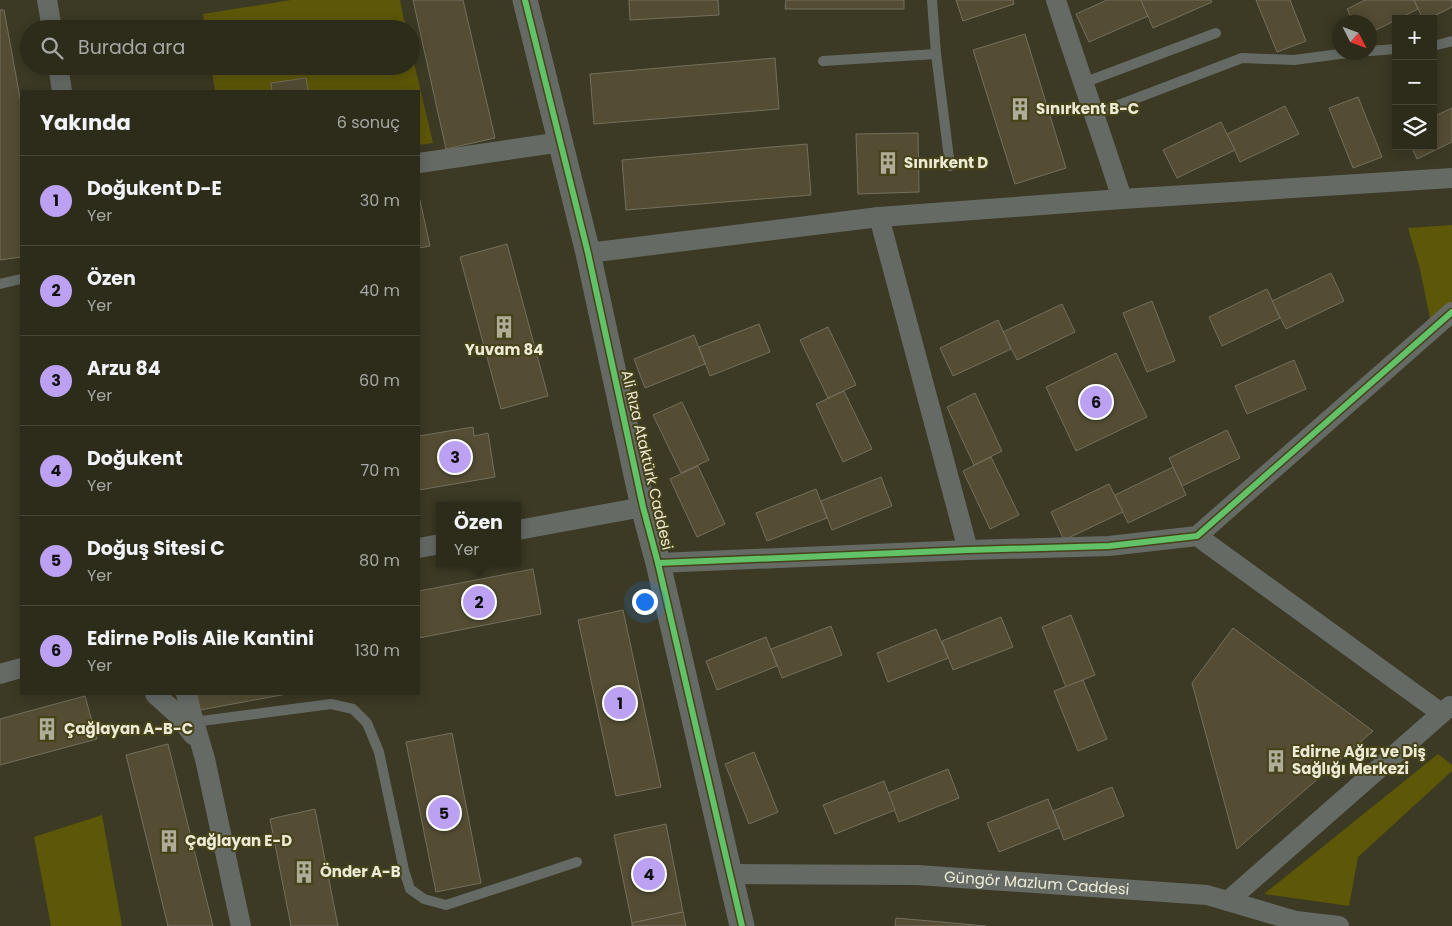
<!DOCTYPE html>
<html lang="tr">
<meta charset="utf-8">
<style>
:root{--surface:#2d2c1b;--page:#353424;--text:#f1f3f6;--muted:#a7a7a3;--line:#48483a;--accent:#bca0f2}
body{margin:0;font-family:Poppins,sans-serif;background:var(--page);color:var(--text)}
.controls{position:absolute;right:15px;top:15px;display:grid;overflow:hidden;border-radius:0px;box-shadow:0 2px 12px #0003}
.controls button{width:45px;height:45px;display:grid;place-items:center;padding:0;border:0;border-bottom:1px solid var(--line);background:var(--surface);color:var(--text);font:25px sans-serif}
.compass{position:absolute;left:1332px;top:15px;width:45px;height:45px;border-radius:50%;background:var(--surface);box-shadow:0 2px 12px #0003;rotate:132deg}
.you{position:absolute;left:644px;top:601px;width:18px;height:18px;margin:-12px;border:4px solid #fff;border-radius:50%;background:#1a73e8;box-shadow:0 0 0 8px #1a73e833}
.badge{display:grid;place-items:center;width:32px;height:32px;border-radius:50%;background:var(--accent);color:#111;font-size:16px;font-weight:700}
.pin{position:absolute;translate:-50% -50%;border:2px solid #fff;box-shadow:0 1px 5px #0006}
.popup{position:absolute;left:436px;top:502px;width:85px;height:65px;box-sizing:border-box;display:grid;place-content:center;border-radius:0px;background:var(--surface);filter:drop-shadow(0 1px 4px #0005);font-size:16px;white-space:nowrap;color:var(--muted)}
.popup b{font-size:19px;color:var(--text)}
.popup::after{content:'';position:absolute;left:50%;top:100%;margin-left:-10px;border:10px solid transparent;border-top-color:var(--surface)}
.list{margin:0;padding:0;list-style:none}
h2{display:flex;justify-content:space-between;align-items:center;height:65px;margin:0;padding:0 20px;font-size:21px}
h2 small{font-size:16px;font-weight:400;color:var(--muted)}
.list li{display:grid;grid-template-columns:32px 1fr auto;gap:15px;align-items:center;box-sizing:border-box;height:90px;padding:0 20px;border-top:1px solid var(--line)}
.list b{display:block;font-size:19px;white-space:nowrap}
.list p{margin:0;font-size:16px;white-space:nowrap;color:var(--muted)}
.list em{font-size:16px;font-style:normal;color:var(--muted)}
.icon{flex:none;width:28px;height:28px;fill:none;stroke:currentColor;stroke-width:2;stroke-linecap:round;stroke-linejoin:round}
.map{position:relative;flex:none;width:1452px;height:926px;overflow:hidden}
.search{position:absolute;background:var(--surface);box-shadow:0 2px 12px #0003;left:20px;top:20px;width:400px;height:55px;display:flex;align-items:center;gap:12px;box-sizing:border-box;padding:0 18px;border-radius:28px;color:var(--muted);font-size:19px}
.panel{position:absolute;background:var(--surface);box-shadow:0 2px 12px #0003;left:20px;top:90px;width:400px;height:605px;border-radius:0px}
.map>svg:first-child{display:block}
.green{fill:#5d5708}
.building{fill:#544d34;stroke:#746f5e}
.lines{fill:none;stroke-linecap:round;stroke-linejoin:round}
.service{stroke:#656a65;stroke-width:10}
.minor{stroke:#656a65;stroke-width:20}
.tertiary{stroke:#656a65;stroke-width:25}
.cycleway-casing{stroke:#46421a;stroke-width:9}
.cycleway{stroke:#61c268;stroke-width:6}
.labels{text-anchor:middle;stroke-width:4;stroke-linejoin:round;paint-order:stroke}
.poi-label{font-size:15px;font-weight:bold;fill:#edebd5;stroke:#46421a;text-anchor:start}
.street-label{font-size:15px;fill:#edebd5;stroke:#46421a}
</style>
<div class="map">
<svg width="1452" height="926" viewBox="0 0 1452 926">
<rect width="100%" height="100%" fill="#3c3a24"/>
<!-- green -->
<g class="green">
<polygon points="291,0 400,0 406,29 205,29 203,14"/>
<polygon points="411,50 433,143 419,145 419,91 215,91 211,66 411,66"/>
<polygon points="1452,225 1452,308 1439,320 1430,318 1420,269 1408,228"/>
<polygon points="1438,754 1452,765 1452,771 1358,857 1349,906 1264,894"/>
<polygon points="102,815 122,926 51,926 34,837"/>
</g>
<!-- building -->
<g class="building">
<polygon points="413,0 463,0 495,138 446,149"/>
<polygon points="629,0 718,0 719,15 630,20"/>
<polygon points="786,0 904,0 904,9 785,9"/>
<polygon points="956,0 1013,0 1014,4 963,21"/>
<polygon points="1107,0 1141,0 1148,16 1089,42 1076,14"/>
<polygon points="1141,0 1211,0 1212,2 1153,28"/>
<polygon points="1256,0 1290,0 1306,41 1277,52"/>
<polygon points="1365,0 1414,0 1418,9 1370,33 1370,22 1353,22 1347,9"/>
<polygon points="1414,0 1452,0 1452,7 1428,19 1423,19"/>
<polygon points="0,10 4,10 21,103 21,257 0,260"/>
<polygon points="1025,34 1066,168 1015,184 973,50"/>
<polygon points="775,58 779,109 594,124 590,74"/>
<polygon points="306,78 308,91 272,91 271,83"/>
<polygon points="1358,97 1382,157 1353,168 1329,108"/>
<polygon points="1285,106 1299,134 1240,162 1227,134"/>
<polygon points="1452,108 1452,142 1417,159 1411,146 1433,146 1433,117"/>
<polygon points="1221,122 1235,150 1177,178 1163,150"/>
<polygon points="918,133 919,192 858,194 856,134"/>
<polygon points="807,144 811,195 626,210 622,160"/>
<polygon points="419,196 430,246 419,248"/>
<polygon points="507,244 548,396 501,409 460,257"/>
<polygon points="1331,273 1344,301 1286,329 1272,301"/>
<polygon points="1267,289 1280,318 1222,346 1209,317"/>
<polygon points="1152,301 1175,361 1147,372 1123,313"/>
<polygon points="1062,304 1075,332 1017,360 1003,332"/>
<polygon points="998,320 1011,349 953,376 940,348"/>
<polygon points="759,324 770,352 710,376 699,347"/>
<polygon points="828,327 856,385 828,398 800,340"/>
<polygon points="694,335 705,364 645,388 634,359"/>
<polygon points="1116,353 1147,417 1076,451 1046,387"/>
<polygon points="1294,360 1306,389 1247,414 1235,386"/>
<polygon points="844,391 872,449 843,462 816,404"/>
<polygon points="975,393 1002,451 974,465 947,407"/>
<polygon points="682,402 709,460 681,473 653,415"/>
<polygon points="473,427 474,436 488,433 495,477 419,490 419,436"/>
<polygon points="1227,430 1240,458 1182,486 1169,458"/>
<polygon points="991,457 1019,515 990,529 963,471"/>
<polygon points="698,466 725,524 697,537 670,479"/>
<polygon points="1173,467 1186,495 1128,523 1115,495"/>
<polygon points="881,477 892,506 832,530 821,501"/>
<polygon points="1109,484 1123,512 1064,540 1051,512"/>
<polygon points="816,489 827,518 767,541 756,513"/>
<polygon points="533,569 541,614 419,638 419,591"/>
<polygon points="623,610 661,787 616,796 578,620"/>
<polygon points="1071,615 1095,675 1066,687 1042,627"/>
<polygon points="1001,617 1013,647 953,670 942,641"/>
<polygon points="831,626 842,655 782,678 771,649"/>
<polygon points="1233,628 1373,731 1237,849 1192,683"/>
<polygon points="936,629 948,658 888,682 877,653"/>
<polygon points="766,637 777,666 717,690 706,661"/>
<polygon points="1083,680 1107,739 1078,751 1054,691"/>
<polygon points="197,694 287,694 200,710"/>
<polygon points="85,696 97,739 0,765 0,719"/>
<polygon points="452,733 481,883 436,892 406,742"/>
<polygon points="168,744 213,926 168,926 126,755"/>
<polygon points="754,752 778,812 749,824 725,764"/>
<polygon points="948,769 959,798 899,822 888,793"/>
<polygon points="884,781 895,810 835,834 823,805"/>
<polygon points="1112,787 1124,816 1064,840 1053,811"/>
<polygon points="1048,799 1059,828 999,852 987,823"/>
<polygon points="315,809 338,926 291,926 270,819"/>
<polygon points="666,824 683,912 632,923 614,835"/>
<polygon points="683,912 686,926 632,926 632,923"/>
<polygon points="896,918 986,926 895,926"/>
</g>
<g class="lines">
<!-- service -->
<g class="service">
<polyline points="932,0 936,54 950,166"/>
<polyline points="1433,46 1452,41"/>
<polyline points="1370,51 1396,49"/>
<polyline points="823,61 936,54"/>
<polyline points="1083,83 1216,33"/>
<polyline points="1095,114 1242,58 1294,60 1355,52"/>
<polyline points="0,284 21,279"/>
<polyline points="194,722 331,704 353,709 367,723 379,752 404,870 410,889 424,899 446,905 577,862"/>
</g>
<!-- minor -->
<g class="minor">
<polyline points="47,0 52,29"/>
<path d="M1056,0C1077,67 1101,132 1122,199"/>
<polyline points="58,66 62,91"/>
<polyline points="419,163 561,142"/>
<polyline points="879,217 968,550"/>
<polyline points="588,253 879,217 1122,199 1452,178"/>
<polyline points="518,530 643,507"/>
<polyline points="1197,536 1441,713"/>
<polyline points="419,548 440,544"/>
<polyline points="658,563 968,550 1109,546 1197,536 1452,312"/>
<polyline points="0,674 21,668"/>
<polyline points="155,694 177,714 193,735"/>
<polyline points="186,694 205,759 241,926"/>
<path id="s1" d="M731,874L917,875L1207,895L1296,921L1339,926"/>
<polyline points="1228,901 1450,706"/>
</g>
<!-- tertiary -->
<polyline class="tertiary" points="525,0 588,253 643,507 658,563 742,926"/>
<defs>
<g id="cycleway">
<polyline points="525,0 588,253 643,507 658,563 742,926"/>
<polyline points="658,563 968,550 1109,546 1197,536 1452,312"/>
</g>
</defs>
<!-- cycleway casing -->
<use href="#cycleway" class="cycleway-casing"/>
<!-- cycleway -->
<use href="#cycleway" class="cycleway"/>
</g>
<!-- icons -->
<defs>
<symbol id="building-bare" viewBox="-9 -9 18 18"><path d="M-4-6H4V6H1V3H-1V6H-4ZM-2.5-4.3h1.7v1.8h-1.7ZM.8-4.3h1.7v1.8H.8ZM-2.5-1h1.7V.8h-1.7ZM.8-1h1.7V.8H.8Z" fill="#afad97" stroke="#46421a" stroke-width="2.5" paint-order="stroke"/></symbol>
</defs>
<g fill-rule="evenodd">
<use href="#building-bare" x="1004" y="93" width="32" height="32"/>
<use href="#building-bare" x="872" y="147" width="32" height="32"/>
<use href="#building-bare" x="488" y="311" width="32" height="32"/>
<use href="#building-bare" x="31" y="713" width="32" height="32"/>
<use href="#building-bare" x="1260" y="745" width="32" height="32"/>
<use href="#building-bare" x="153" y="825" width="32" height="32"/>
<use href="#building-bare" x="288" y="856" width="32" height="32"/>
</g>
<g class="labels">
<!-- poi labels -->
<g class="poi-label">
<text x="1036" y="114">Sınırkent B-C</text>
<text x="904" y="168">Sınırkent D</text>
<text x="504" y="355" text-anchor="middle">Yuvam 84</text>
<text x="64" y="734">Çağlayan A-B-C</text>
<text x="1292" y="757">Edirne Ağız ve Diş<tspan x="1292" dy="17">Sağlığı Merkezi</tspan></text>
<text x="185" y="846">Çağlayan E-D</text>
<text x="320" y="877">Önder A-B</text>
</g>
<!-- street labels -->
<g class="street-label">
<text transform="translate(647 460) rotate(77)" y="5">Ali Rıza Ataktürk Caddesi</text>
<text dy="5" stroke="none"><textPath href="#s1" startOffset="306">Güngör Mazlum Caddesi</textPath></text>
</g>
</g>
</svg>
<div class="controls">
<button>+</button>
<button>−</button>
<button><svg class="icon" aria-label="layers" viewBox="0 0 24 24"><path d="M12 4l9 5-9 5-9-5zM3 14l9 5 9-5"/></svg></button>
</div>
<svg class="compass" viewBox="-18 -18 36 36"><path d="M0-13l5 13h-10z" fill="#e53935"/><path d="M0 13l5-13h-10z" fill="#a7a7a3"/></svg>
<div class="you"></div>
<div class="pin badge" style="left:620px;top:703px">1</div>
<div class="pin badge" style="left:479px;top:602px">2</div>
<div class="popup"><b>Özen</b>Yer</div>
<div class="pin badge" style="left:455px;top:457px">3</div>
<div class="pin badge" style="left:649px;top:874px">4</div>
<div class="pin badge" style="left:444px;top:813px">5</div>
<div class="pin badge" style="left:1096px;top:402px">6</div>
<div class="search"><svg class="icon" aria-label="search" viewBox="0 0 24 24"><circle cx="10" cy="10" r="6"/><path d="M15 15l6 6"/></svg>Burada ara</div>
<section class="panel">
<h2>Yakında<small>6 sonuç</small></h2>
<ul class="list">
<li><span class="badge">1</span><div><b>Doğukent D-E</b><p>Yer</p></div><em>30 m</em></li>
<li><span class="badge">2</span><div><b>Özen</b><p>Yer</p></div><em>40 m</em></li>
<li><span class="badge">3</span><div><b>Arzu 84</b><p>Yer</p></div><em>60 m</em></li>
<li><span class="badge">4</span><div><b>Doğukent</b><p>Yer</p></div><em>70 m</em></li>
<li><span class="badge">5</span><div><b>Doğuş Sitesi C</b><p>Yer</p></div><em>80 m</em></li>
<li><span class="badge">6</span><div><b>Edirne Polis Aile Kantini</b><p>Yer</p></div><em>130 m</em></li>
</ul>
</section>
</div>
